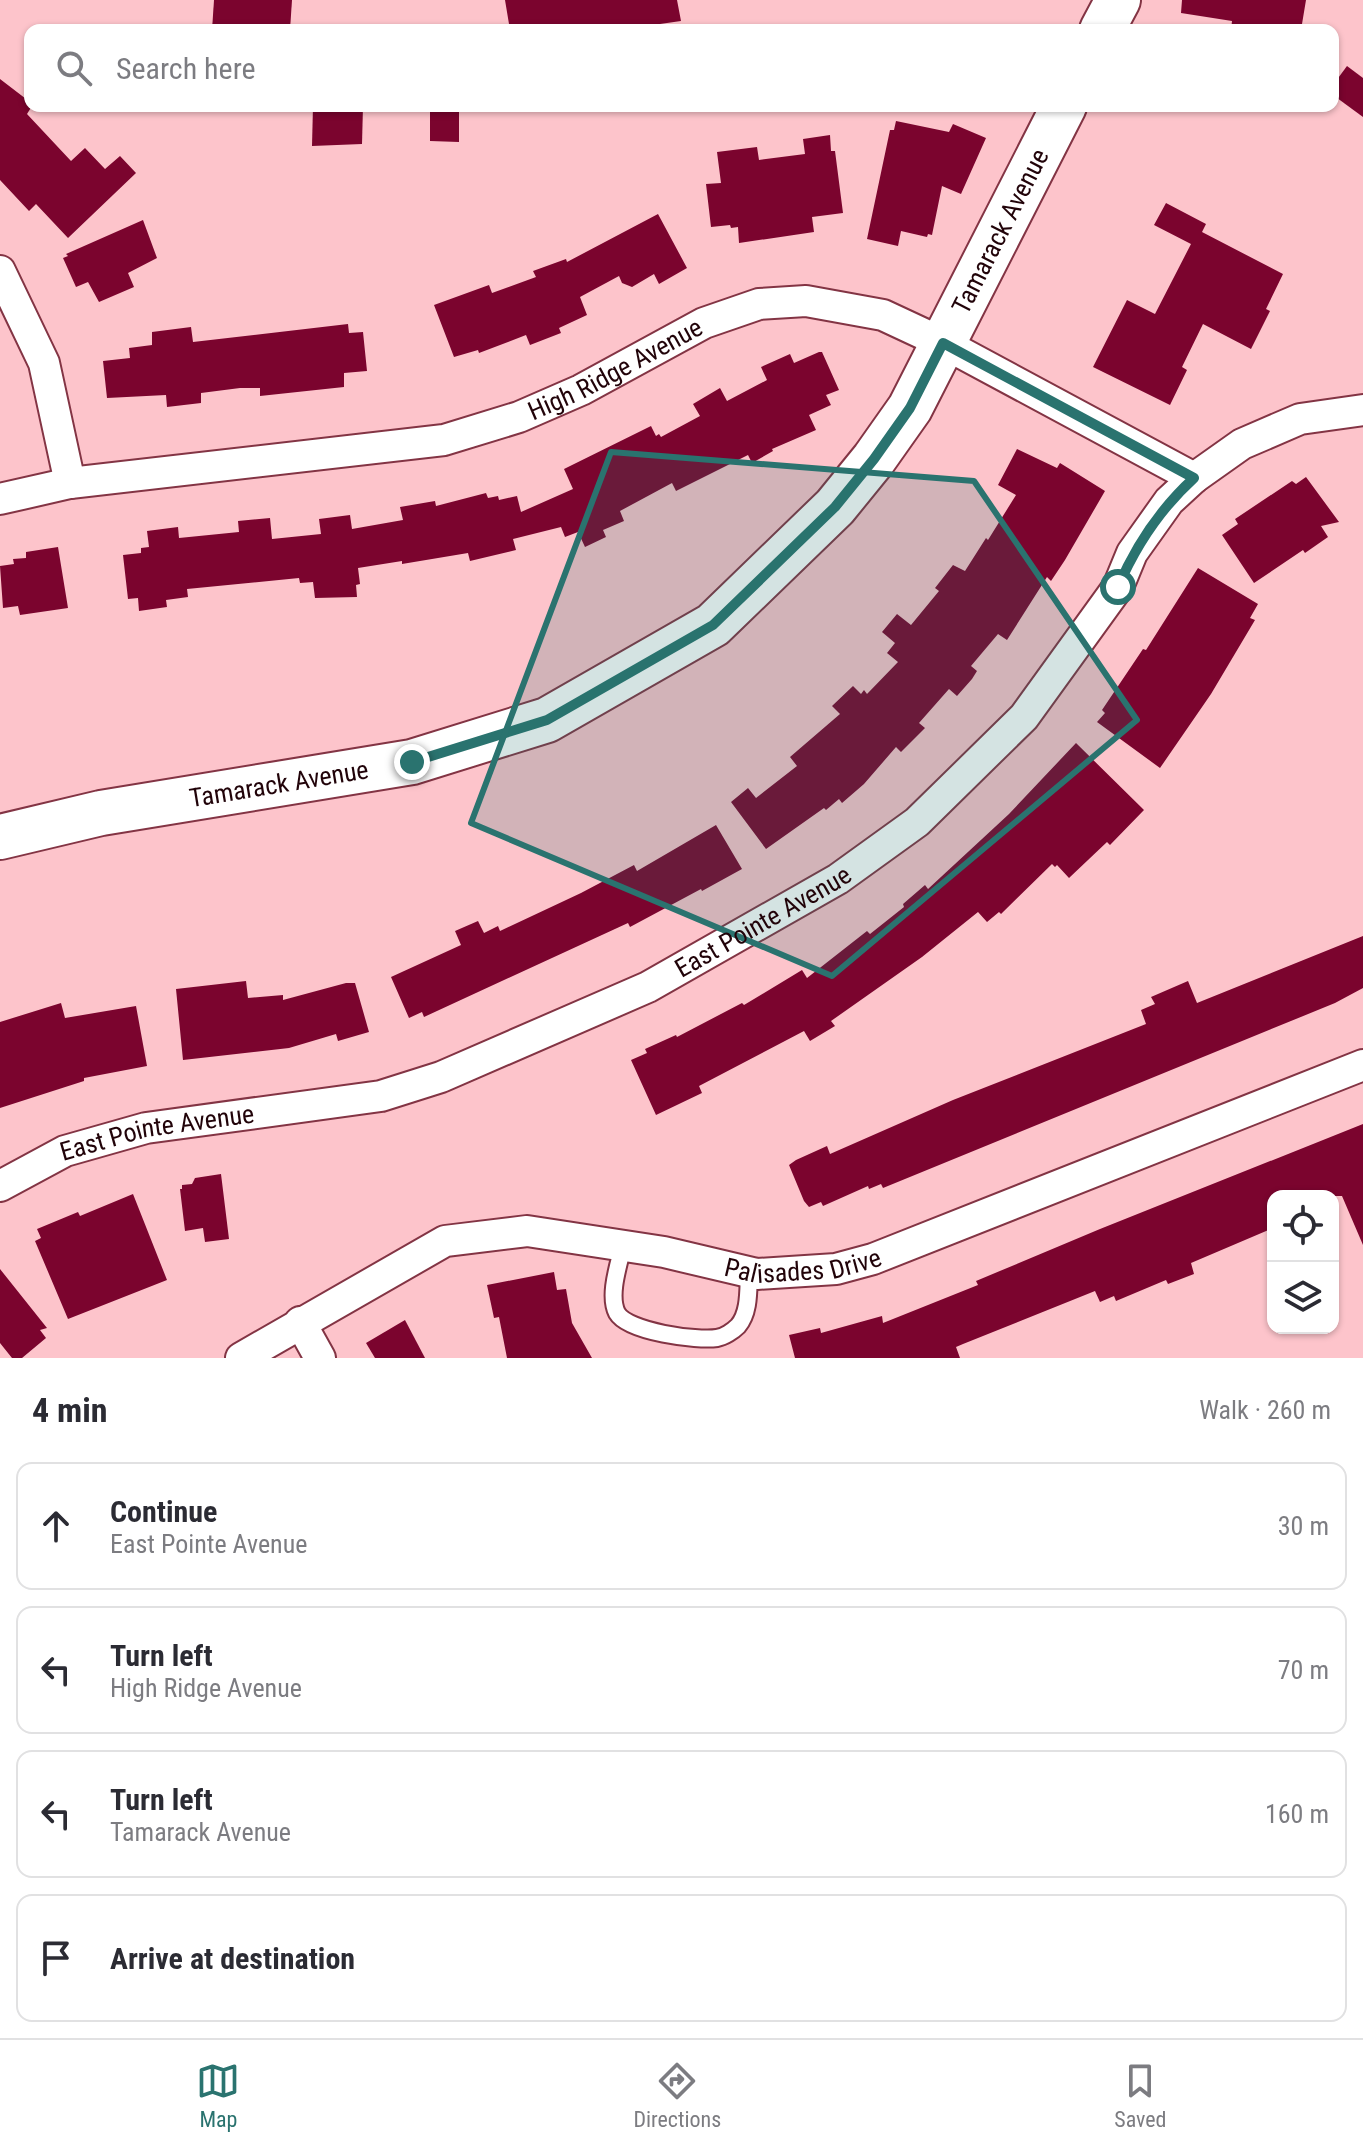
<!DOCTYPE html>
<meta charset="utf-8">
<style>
:root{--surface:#fff;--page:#f7f7f7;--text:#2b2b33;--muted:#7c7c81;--line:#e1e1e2;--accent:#2a736f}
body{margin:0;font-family:"Roboto Condensed",sans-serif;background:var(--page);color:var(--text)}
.controls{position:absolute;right:24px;bottom:24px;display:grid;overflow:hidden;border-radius:16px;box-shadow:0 2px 6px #0004}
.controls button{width:72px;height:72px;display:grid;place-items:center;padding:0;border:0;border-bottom:2px solid var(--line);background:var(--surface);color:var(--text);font:40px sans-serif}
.stop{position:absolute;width:24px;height:24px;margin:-18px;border:6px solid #2a736f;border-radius:50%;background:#fff}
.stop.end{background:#2a736f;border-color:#fff;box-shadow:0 2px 8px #0008}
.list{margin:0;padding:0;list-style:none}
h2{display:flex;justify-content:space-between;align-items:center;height:104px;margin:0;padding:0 32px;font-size:34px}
h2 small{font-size:26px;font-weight:400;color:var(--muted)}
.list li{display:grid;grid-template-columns:52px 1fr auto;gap:24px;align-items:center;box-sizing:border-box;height:128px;margin:0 16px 16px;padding:0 16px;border:2px solid var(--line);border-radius:16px}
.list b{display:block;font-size:30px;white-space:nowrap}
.list p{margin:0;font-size:26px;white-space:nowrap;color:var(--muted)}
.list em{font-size:26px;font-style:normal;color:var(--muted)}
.icon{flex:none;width:44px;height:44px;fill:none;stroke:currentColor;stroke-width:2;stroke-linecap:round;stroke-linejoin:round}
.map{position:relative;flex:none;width:1363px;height:1358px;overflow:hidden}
.search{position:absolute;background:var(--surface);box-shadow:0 2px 6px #0004;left:24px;right:24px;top:24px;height:88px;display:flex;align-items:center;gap:20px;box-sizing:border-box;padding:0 28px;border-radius:16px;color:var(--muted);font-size:30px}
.sheet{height:680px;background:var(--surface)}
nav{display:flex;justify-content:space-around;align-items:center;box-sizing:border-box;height:112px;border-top:2px solid var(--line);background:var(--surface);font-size:22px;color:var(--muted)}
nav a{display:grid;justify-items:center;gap:4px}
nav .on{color:var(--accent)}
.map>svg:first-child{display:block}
.building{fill:#7b042e}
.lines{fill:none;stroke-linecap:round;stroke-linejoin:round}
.lane-casing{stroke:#833444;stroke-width:20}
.street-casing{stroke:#833444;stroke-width:34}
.secondary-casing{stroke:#833444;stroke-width:48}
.lane{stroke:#fff;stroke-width:16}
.street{stroke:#fff;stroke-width:30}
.secondary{stroke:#fff;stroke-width:44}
.route{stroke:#2a736f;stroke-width:10}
.marked{fill:#2a736f;fill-opacity:0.2;stroke:#2a736f;stroke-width:6;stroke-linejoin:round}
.labels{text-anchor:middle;stroke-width:8;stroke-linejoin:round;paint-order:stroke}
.street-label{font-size:26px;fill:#210309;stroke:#fef3f4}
</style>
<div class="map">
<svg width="1363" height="1358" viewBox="0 0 1363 1358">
<rect width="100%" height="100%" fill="#fdc4cb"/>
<!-- building -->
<g class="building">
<polygon points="214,0 292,0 290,30 212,30"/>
<polygon points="505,0 677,0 681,21 639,27 640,30 510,30"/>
<polygon points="1182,0 1306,0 1301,30 1231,30 1232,21 1181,13"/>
<polygon points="1347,66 1363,78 1363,117 1333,95 1333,85"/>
<polygon points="0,79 30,102 30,106 32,106 27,114 71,161 85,148 105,169 120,156 136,173 68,238 36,204 29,211 0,180"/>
<polygon points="313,106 363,106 362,144 312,146"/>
<polygon points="430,106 459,106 459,142 430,141"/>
<polygon points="896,121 949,132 953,124 986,138 961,194 942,186 932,235 928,234 927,237 901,231 898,246 867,239 890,130 894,130"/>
<polygon points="830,135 831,151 835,151 843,213 812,217 814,232 739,243 738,227 731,228 730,225 711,227 706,184 721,183 717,152 757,147 759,160 805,154 803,139"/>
<polygon points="1166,203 1206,224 1202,232 1283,274 1266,309 1270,311 1251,349 1203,324 1182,367 1187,370 1170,405 1093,367 1127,300 1155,314 1191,244 1154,225"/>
<polygon points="658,214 687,268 659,284 654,274 632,287 622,283 619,276 580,297 587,315 559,328 561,333 530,345 526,335 479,353 478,350 454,357 434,305 489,285 492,293 536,277 533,271 566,259 567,262"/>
<polygon points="143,220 157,258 128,273 134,287 99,302 88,282 76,287 63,258 68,256 66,254"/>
<polygon points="348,324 349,333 363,332 367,371 344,373 344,387 260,396 260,388 240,388 201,393 201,403 167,407 166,395 107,398 103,361 130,358 129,348 152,345 152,332 191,327 193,342"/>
<polygon points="819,352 822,352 839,390 826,395 831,405 809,415 816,430 772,449 773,451 752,463 748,455 676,491 672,483 620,511 624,521 603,530 606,537 585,547 578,532 565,537 561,527 513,539 516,550 470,561 468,553 402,564 402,561 358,568 360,584 356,585 357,597 315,598 313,582 300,583 299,578 187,589 188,597 166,600 167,607 139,611 138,598 128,599 123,555 141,553 141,548 149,547 147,531 178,527 179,538 239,532 238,521 270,518 272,539 321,534 319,519 350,515 352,529 403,520 400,507 435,501 436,506 486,493 488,498 498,496 499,500 517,496 521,512 573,489 564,469 651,426 656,436 659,434 661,437 700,416 693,404 720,388 727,401 767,380 761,367 790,354 794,363"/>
<polygon points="1017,449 1057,468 1060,463 1105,491 1065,560 1051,581 1047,577 1007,640 998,634 971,666 977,671 972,679 957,696 949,689 919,723 925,728 901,752 896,747 864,784 842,803 839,799 826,810 824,808 766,849 731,802 748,788 756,798 797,766 790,757 840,714 832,706 853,686 861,694 864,690 867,694 898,662 887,653 895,643 882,632 897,614 911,625 939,591 935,588 953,565 965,571 986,538 988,540 1016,495 998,485"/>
<polygon points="1306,477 1339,522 1321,526 1328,537 1305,553 1303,550 1254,583 1222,535 1238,524 1235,519 1292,481 1296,484"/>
<polygon points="58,547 68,608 20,615 18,606 3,608 0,566 14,564 13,559 26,558 26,552"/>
<polygon points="1198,568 1258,604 1250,618 1255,620 1211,694 1160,768 1097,722 1105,713 1102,710 1143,649 1146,650"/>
<polygon points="1076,743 1144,810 1110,845 1107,842 1069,878 1057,865 1055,867 1052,864 1001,914 999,912 987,922 978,912 922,957 831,1021 835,1026 810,1041 804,1031 699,1086 702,1093 656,1115 631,1060 647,1053 645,1049 676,1035 677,1037 742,1003 744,1005 802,970 807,978 867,931 870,934 904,907 903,904 925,885 928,889 1009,814"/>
<polygon points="716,825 742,869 702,891 701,889 630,927 628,923 424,1017 422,1012 409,1018 391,977 461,945 455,931 478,921 484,933 498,926 500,931 581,893 634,865 637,871"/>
<polygon points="1363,936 1363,988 1335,1003 883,1188 881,1184 869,1189 868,1186 823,1206 821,1202 809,1207 804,1201 789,1165 796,1160 827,1146 830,1154 953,1100 1146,1024 1141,1010 1155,1004 1151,997 1188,981 1197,1003"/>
<polygon points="246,981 248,998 283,995 283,1000 346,983 355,983 369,1032 338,1041 336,1034 289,1048 183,1060 176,989"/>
<polygon points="61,1003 65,1018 136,1006 147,1066 84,1078 84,1081 0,1108 0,1022"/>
<polygon points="1363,1124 1363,1245 1342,1196 1273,1196 1273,1228 1191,1263 1194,1274 1168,1284 1166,1280 1116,1301 1114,1296 1100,1302 1095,1291 963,1344 956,1347 960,1358 795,1358 789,1335 820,1328 821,1333 882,1316 883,1323 978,1285 976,1281 1100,1229"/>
<polygon points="221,1174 229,1239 205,1242 203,1228 185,1231 180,1189 182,1189 182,1185 192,1184 195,1178"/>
<polygon points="133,1194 167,1280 68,1319 35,1241 41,1238 37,1229 78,1212 80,1216"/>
<polygon points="0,1269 47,1328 40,1330 46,1338 22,1358 12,1358 0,1343"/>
<polygon points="554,1272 557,1290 566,1289 572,1323 592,1358 507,1358 499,1317 494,1318 487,1285"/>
<polygon points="405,1320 425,1358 375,1358 366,1343"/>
</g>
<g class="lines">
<defs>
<path id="lane" d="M623,1246C619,1264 608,1295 617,1313C628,1332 697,1341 717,1338C724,1337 733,1331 738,1326C750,1312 748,1289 749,1272"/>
<g id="street">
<polyline points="0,271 44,363 70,483"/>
<path id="s1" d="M0,499L70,483L444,440L519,417L581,390L704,323L759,304L806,301L883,315L943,343L1194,478"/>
<path id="s2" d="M0,1186L65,1151L146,1128L381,1096L441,1077L648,987L838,879L917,822L1024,717L1118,587L1132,553L1169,501L1194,478L1242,444L1300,419L1363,410"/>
<polyline points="300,1322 320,1358"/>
<path id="s3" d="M241,1358L445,1241L527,1231L664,1252L757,1274L836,1269L873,1259L1363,1065"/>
</g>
<g id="secondary">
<polyline points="1102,30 1118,0"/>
<path id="s4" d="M0,837L101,813L412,762L547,720L713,625L835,507L874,459L910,408L1064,106"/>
</g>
</defs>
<!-- lane casing -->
<use href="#lane" class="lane-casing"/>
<!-- street casing -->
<use href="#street" class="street-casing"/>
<!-- secondary casing -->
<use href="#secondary" class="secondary-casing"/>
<!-- lane -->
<use href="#lane" class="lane"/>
<!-- street -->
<use href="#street" class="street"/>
<!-- secondary -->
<use href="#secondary" class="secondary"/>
</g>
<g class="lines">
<!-- route -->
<path class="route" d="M412,762L547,720L713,625L835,507L874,459L910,408L943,343L1194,478C1160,509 1136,545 1118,587"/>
</g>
<!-- marked area -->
<path class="marked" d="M611,452L974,481L1137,720L832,976L471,823Z"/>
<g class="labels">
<!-- street labels -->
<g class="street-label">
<text dy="9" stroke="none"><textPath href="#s4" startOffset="1244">Tamarack Avenue</textPath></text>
<text dy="9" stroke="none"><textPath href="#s1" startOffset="634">High Ridge Avenue</textPath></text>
<text dy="9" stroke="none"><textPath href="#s4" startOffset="284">Tamarack Avenue</textPath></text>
<text dy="9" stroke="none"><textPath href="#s2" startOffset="816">East Pointe Avenue</textPath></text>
<text dy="9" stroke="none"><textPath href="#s2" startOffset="168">East Pointe Avenue</textPath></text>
<text dy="9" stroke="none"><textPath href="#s3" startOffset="598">Palisades Drive</textPath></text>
</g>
</g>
</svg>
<div class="controls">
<button><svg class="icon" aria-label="locate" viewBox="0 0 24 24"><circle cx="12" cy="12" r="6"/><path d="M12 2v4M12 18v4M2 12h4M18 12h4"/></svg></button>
<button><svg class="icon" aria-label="layers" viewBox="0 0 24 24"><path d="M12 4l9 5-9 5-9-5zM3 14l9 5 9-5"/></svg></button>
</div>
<div class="stop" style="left:1118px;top:587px"></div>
<div class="stop end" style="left:412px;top:762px"></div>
<div class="search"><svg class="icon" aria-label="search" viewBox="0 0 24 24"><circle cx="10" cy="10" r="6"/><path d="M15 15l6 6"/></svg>Search here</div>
</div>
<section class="sheet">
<h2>4 min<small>Walk · 260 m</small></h2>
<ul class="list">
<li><svg class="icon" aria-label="ahead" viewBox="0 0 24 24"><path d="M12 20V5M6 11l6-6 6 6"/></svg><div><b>Continue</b><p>East Pointe Avenue</p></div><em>30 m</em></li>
<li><svg class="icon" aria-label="left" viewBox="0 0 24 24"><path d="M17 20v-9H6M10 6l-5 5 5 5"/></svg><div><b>Turn left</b><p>High Ridge Avenue</p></div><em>70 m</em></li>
<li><svg class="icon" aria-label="left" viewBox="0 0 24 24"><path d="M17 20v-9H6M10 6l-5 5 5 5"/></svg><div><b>Turn left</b><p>Tamarack Avenue</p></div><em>160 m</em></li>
<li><svg class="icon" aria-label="arrive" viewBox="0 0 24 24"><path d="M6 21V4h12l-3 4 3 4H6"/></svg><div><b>Arrive at destination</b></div></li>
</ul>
</section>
<nav>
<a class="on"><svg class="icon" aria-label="map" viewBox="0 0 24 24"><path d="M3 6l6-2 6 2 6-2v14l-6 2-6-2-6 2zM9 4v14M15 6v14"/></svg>Map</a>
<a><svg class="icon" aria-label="directions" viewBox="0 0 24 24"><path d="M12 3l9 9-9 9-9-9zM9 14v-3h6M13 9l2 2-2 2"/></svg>Directions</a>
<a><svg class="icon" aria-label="saved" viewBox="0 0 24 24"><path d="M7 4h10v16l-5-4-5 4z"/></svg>Saved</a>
</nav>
